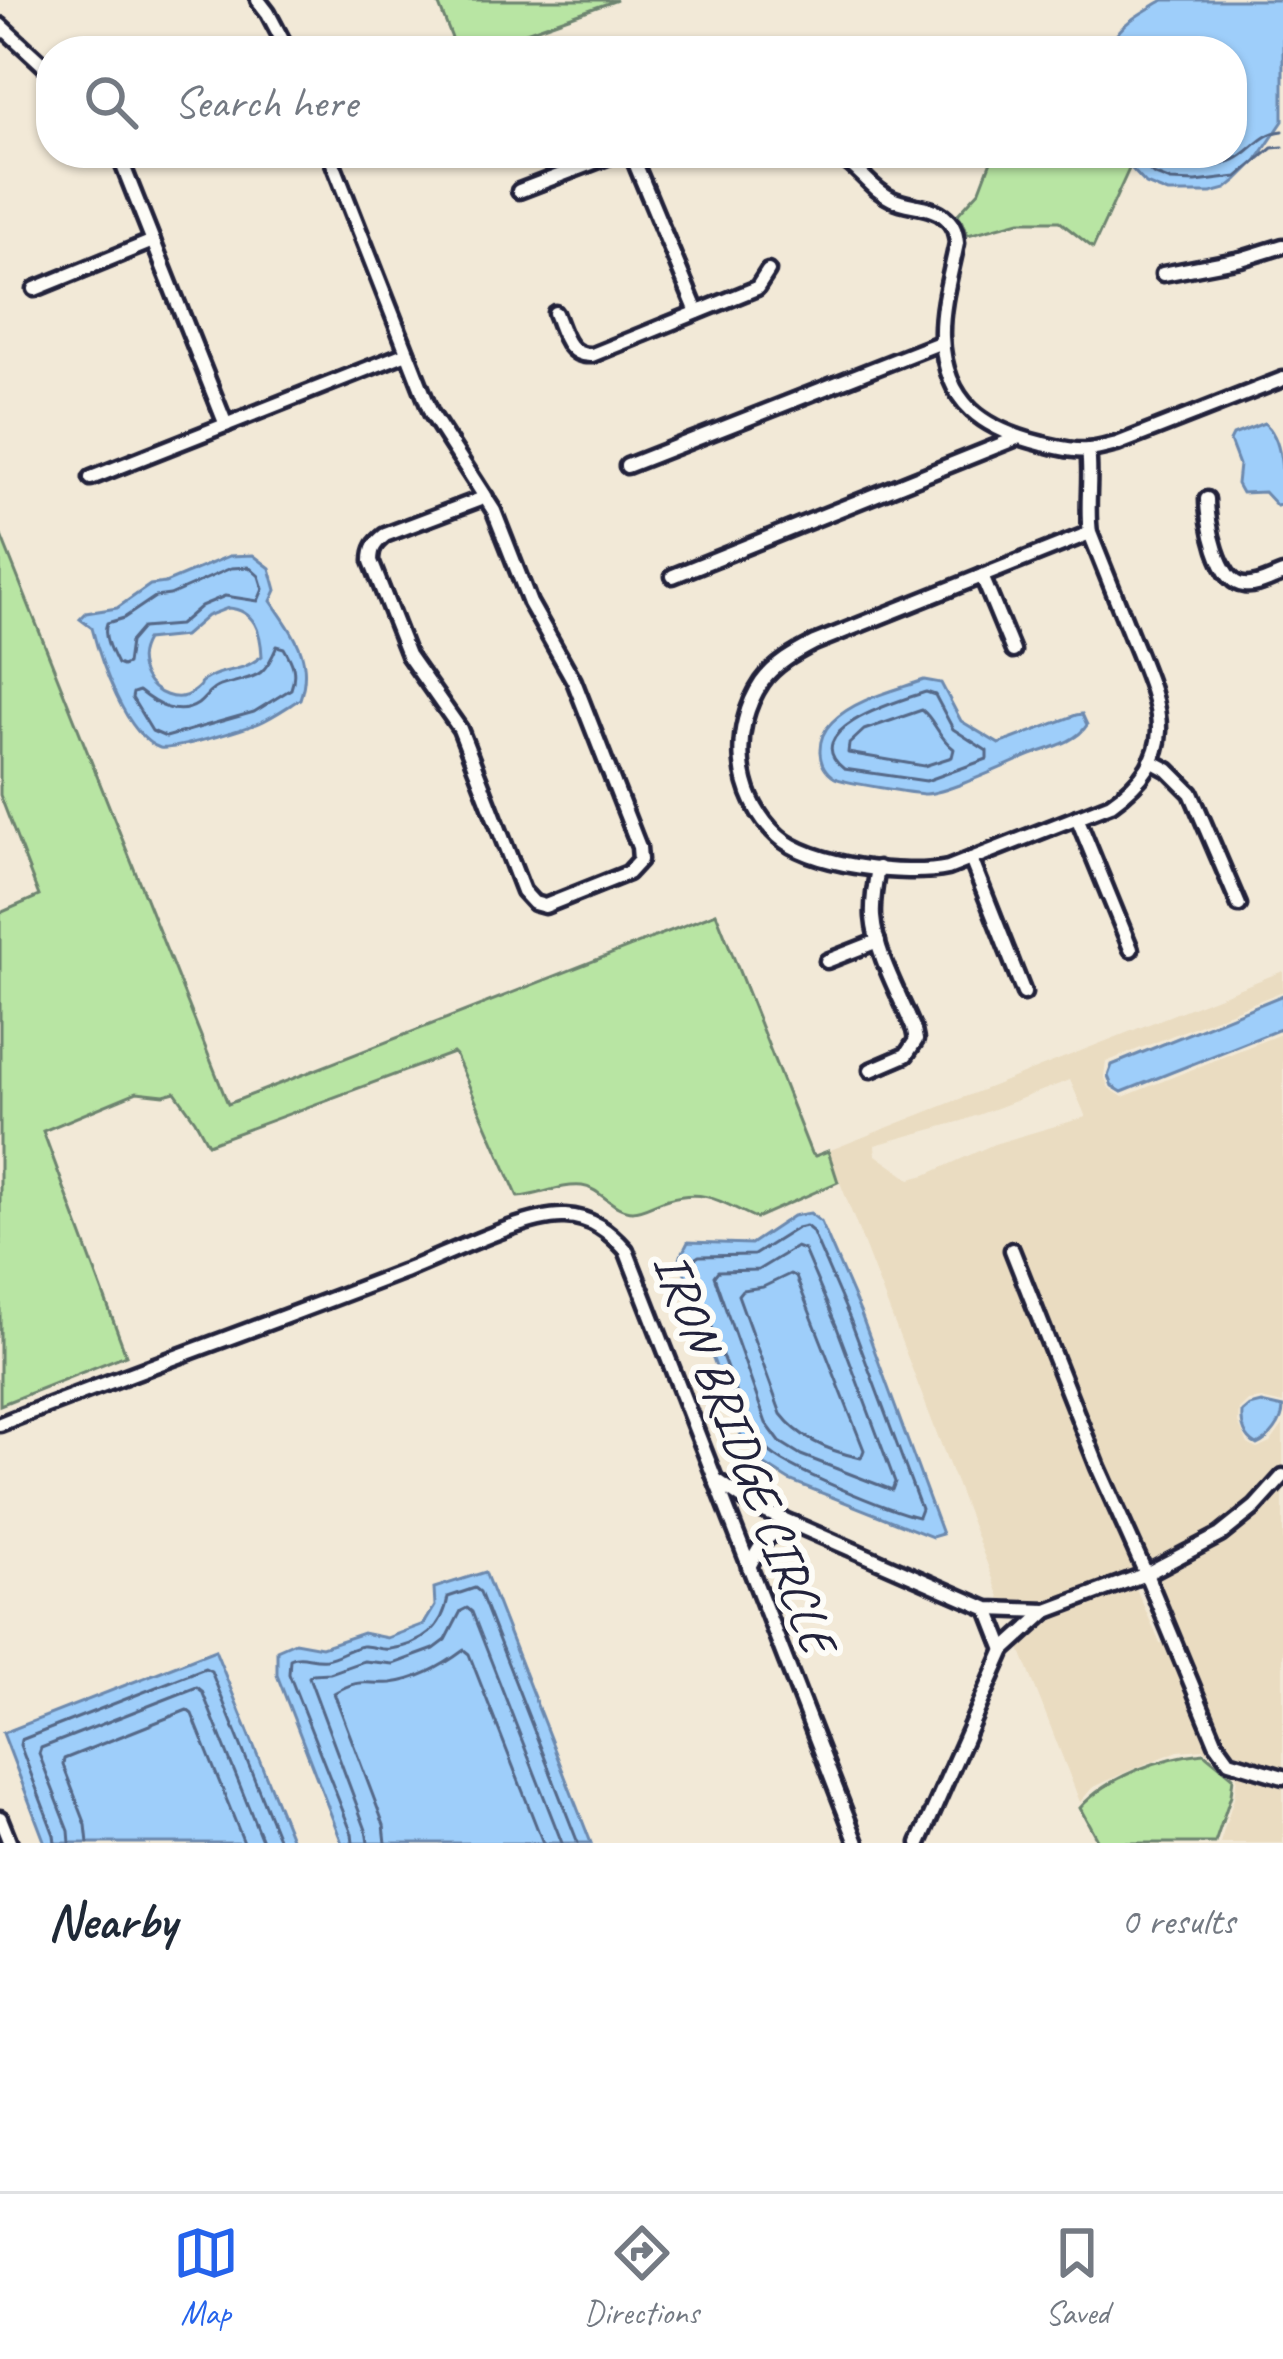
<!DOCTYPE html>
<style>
:root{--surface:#fff;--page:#f6f6f7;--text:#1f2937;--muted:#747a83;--line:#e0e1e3;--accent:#2563eb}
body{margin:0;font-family:Caveat,sans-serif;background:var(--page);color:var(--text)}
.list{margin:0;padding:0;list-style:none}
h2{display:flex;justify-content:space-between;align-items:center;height:156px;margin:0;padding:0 48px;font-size:51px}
h2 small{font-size:39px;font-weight:400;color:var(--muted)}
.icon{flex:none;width:66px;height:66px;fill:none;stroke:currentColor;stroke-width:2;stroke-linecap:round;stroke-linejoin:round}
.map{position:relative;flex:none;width:1283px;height:1843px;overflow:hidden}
.search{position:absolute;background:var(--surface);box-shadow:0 3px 9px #0004;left:36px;right:36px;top:36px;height:132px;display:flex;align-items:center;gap:30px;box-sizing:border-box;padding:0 42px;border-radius:48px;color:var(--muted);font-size:45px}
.sheet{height:348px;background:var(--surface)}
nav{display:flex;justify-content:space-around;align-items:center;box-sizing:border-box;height:168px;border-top:3px solid var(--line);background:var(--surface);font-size:33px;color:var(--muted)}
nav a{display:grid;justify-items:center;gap:6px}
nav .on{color:var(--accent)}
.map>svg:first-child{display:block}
.built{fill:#eadcc1;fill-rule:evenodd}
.green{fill:#b8e5a3;stroke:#6d846f;stroke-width:3}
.water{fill:#9ecefa;stroke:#6c89ae;stroke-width:3;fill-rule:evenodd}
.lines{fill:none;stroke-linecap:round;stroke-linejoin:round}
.shore{stroke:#546787;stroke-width:3}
.minor-casing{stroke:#22223b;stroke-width:21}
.minor{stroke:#fdfcf7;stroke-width:12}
.labels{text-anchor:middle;stroke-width:12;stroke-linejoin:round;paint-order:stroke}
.street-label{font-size:51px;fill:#22223b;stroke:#fdfcf7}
</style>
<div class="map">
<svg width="1283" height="1843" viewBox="0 0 1283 1843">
<rect width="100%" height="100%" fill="#f2e9d7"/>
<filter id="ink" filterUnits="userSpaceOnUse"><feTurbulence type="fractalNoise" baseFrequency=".00833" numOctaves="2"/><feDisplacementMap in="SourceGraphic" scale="24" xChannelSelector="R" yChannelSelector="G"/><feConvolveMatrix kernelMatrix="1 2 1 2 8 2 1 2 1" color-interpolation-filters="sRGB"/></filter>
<g filter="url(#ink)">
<!-- built -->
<g class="built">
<path d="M1283,971V991L1106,1062L1104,1076L1109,1088L1123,1097L1283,1033V1404L1261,1399L1248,1401L1239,1410L1238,1423L1248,1444L1257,1449L1270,1443L1283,1425V1468L1237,1516L1217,1530L1148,1567L1102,1465L1014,1244L1006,1247L1094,1468L1140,1570L1054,1603L1036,1606L1003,1605L828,1151ZM1070,1080L1086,1117L994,1144L926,1175L910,1179L876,1155L875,1145L962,1121Z"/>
<polygon points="1283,1484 1283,1772 1232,1757 1220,1741 1152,1576 1243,1524"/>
<polygon points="1134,1584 1160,1643 1169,1642 1228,1766 1283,1782 1283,1843 1220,1843 1234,1797 1237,1776 1204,1749 1178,1751 1126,1772 1092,1788 1080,1802 1018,1643 1049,1616"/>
</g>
<!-- green -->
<g class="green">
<polygon points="437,0 617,0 472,51 457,51"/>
<polygon points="994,153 1117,153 1129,169 1093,248 1059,221 1020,221 968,235 958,214 980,190"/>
<path d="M0,533L228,1104L716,913L811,1153L815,1156L828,1151L838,1182L756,1218C722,1203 707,1188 668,1199C657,1202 643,1211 632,1211C613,1211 600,1188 582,1186C560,1184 539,1196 518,1197L456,1056L453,1053L208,1144L195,1120L175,1092L164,1095L137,1092L43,1131L126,1355L0,1405V913L39,896L0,795Z"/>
<path d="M1204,1753L1233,1777L1231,1795L1215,1843H1099L1080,1808C1108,1776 1162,1757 1204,1753Z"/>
</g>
<!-- water -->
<g class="water">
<path d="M1163,0H1283V121L1256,161L1237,180L1226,189L1211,193H1168L1146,184L1117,153H1232V51H1107C1121,21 1136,17 1163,0Z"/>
<path d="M1264,423C1283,437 1283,477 1283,504L1277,506L1264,492L1242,493L1237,484L1239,465L1230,441L1233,435Z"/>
<path d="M253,555L270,568L276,590L271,601C294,635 314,658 300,699C287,707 273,717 259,723C244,729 171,751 160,748C126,737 100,660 92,628L80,619L86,613L117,608L150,585L165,583L229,556ZM228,608C255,610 261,632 262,656C239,674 229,667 208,678C192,687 208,680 194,691C177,705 154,693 145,677C138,663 139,652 146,640L184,636L207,616Z"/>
<path d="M924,680L941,683L961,721L999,744L1076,715L1082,714L1087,725C1077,742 1049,748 1031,755C1006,765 950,792 926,794C916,794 842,782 835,778C815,766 816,738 832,722C855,699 893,691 924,680Z"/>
<polygon points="1283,995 1283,1028 1122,1092 1112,1086 1108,1076 1112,1065"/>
<polygon points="810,1213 821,1222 861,1314 942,1534 932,1537 789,1480 762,1463 742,1438 706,1340 680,1258 688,1242 751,1244 793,1216"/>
<path d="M1261,1403L1283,1408C1283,1423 1270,1439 1257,1445C1245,1439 1241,1425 1242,1412L1249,1406Z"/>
<polygon points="485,1572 591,1843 342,1843 277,1675 277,1650 295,1642 322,1647 363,1633 387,1638 424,1624 435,1606 434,1588"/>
<polygon points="215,1650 293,1843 45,1843 3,1733"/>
</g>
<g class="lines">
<!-- shore -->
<g class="shore">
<polyline points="1132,153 1153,174 1171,181 1196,182 1237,177 1272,148 1283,147"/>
<path d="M1152,153C1171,171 1211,171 1234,160C1253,151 1260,133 1283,131"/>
<path d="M231,568L249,567L259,576L263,589L258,601L225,596L201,606L179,625L142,628L130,642L127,664L122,666L117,664C111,652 102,635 107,623L124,618L155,597L170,595Z"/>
<path d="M277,646L284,648C293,663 297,672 291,689L254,712L166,737L152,731L132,698L133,693L139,691C155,704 177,718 198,704C207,697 209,690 220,686C255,675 262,682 277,646Z"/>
<path d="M926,692L935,695L953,729L987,751V759L926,781L844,769C795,730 901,700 926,692Z"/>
<path d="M922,710C935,720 937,736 954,749L952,757L924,766L848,753L849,744L864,730Z"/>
<path d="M806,1226L812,1231L850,1319L921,1509L918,1517C891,1511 784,1468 767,1449C742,1422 700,1299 693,1260L699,1256L754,1255L797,1228Z"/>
<polygon points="796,1247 804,1250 836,1325 895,1482 892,1490 801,1455 780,1442 766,1423 714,1276 718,1271 758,1270"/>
<path d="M790,1274L796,1277L864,1450L861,1458C832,1452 800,1439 781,1414L738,1295L742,1290L763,1287Z"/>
<polyline points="55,1843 54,1835 20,1745 21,1740 205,1668 211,1671 280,1843"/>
<polyline points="70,1843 69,1831 39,1754 41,1748 197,1687 202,1691 263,1843"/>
<polyline points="88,1843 86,1825 63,1765 64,1759 187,1710 192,1714 244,1843"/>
<path d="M353,1843L352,1834L289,1674L290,1659C302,1653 312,1661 326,1659C338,1657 350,1648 362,1646C371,1645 381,1651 390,1649C422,1645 443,1628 448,1597L475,1588L480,1592L578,1843"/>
<polyline points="368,1843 366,1830 309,1677 312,1674 330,1673 364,1661 393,1664 434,1649 446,1640 461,1611 467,1608 472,1612 562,1843"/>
<path d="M386,1843L384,1825L334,1693C361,1677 365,1685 391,1683C417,1680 444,1665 464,1650L469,1654L543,1843"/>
</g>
<defs>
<g id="minor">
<polyline points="258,0 268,13 288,51"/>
<polyline points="0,25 51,72"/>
<polyline points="118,153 226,425"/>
<path d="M329,153L431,413L494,511L530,603L574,681L639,847L640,860L628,873L545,906L534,903L523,891L460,729L408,655L371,561C371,548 375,543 385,535L486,497"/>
<polyline points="631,153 697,312"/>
<path d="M831,153C859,164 867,187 892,199C908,207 933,205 946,218C954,225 956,233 957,243C951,273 941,306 942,337C945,404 983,429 1043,444C1058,447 1073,452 1089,450C1099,449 1108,446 1117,444L1283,379"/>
<polyline points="519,191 618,153"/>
<polyline points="1163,274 1241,259 1283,246"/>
<polyline points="35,289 153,241"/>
<path d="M555,313C563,332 567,357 592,355L757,288L768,271"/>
<path d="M1088,450C1092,478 1086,505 1090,533C1104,568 1118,603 1132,638C1160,707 1183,753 1111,804L948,868C906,877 810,866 778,836C735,797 730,729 762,682C775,664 795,653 814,643L1090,533"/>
<polyline points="627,466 942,342"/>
<polyline points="91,478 407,353"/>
<path d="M1207,499C1207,521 1218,583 1244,585C1257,587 1271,578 1283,574"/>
<polyline points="673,576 1017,438"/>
<polyline points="982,576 1013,651"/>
<polyline points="1151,761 1168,770 1191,793 1239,905"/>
<polyline points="1077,817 1131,949"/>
<polyline points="971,859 1024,993"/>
<polyline points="827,961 878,941"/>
<path d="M871,1070L906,1055L916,1040L914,1030C900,995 876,955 873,917C872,901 875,884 878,868"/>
<polyline points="1012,1250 1098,1467 1146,1574 1216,1743 1229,1761 1283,1777"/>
<path d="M0,1424C133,1372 268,1324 402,1272C442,1257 525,1214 565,1216C591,1217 609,1231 626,1250L857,1843"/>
<polyline points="715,1479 755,1507 988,1609 1047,1611"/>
<path d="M749,1567C761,1543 767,1532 794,1524"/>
<polyline points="988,1609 1004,1650"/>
<polyline points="0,1818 10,1843"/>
<polyline points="919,1843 1004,1650 1047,1611 1146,1574 1220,1535 1255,1507 1283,1476"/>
</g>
</defs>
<!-- minor casing -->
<use href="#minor" class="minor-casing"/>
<!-- minor -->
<use href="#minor" class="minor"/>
</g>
</g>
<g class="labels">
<!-- street labels -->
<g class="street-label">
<text transform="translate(746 1452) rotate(69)" y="18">IRON BRIDGE CIRCLE</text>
</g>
</g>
</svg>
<div class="search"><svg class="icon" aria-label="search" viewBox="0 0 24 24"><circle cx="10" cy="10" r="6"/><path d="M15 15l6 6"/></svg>Search here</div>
</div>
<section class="sheet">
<h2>Nearby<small>0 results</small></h2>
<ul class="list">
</ul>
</section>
<nav>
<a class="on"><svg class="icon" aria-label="map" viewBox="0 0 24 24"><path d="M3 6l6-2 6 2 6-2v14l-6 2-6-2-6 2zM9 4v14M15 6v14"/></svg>Map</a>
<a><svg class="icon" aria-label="directions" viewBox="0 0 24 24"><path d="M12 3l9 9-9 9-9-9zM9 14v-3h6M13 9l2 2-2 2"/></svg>Directions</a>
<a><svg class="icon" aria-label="saved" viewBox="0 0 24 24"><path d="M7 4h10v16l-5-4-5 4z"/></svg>Saved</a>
</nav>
